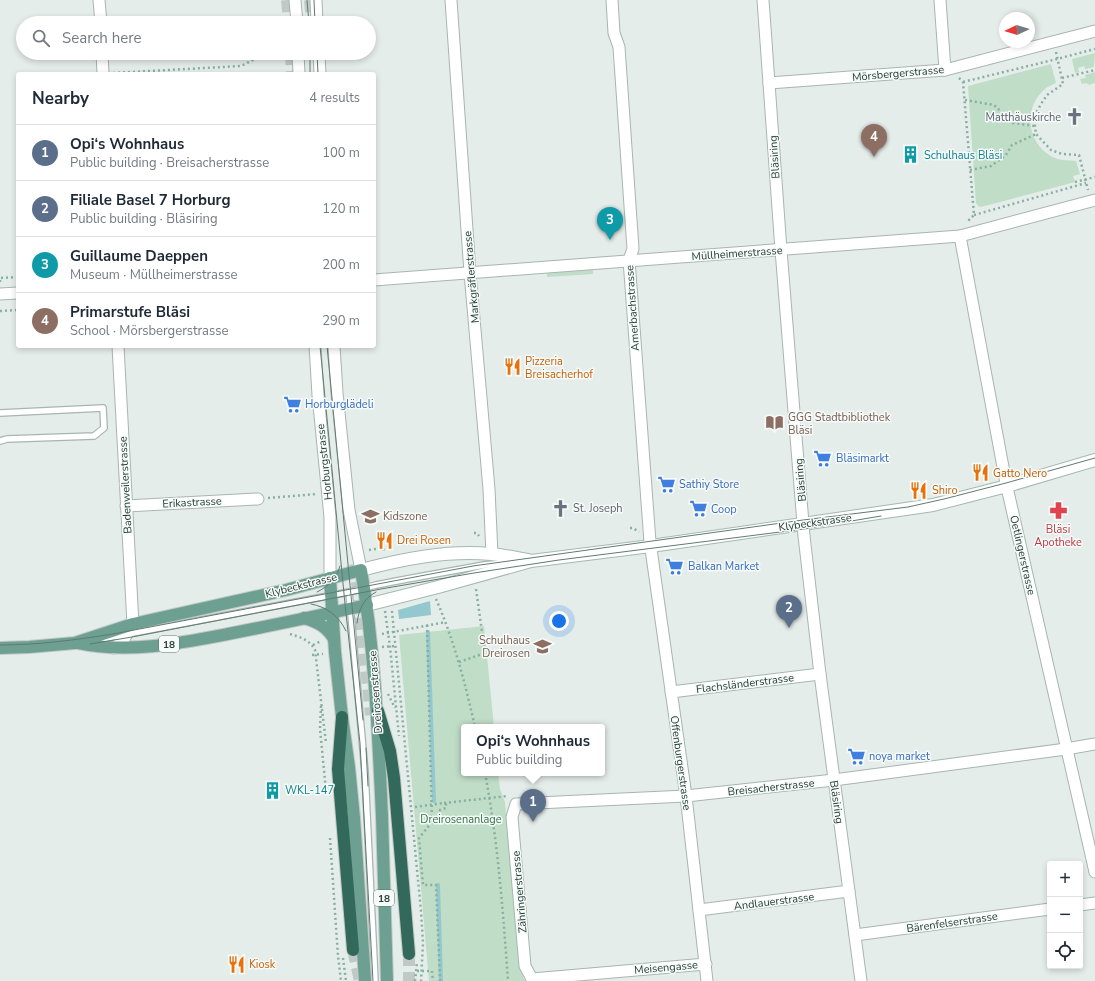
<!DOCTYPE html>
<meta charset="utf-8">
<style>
:root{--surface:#fff;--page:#f6f6f7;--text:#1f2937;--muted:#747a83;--line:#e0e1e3;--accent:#79514e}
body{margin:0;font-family:"Nunito Sans",sans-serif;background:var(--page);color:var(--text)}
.controls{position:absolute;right:12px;bottom:12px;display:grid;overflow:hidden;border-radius:4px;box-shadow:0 2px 6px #0003}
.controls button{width:36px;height:36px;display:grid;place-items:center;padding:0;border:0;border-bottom:1px solid var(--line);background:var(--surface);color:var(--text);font:20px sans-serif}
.compass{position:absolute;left:999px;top:12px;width:36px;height:36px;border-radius:50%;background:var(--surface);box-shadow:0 2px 6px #0003;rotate:266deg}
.you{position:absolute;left:559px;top:621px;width:14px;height:14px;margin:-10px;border:3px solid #fff;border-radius:50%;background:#1a73e8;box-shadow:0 0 0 6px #1a73e833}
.badge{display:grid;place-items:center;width:26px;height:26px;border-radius:50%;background:var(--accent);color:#fff;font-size:13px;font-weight:700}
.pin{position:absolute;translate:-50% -33px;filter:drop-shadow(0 1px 2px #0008)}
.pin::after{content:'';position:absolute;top:21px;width:14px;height:12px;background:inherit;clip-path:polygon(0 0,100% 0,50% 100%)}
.popup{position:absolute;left:461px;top:724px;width:144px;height:52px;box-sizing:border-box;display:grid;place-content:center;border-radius:4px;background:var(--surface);filter:drop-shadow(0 1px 3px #0005);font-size:13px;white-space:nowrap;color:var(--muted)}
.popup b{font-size:15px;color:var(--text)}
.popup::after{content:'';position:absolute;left:50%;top:100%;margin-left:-8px;border:8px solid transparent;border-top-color:var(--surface)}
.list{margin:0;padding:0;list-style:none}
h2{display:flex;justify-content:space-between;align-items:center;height:52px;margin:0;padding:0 16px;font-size:17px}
h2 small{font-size:13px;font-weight:400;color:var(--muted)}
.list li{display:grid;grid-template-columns:26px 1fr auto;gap:12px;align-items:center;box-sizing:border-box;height:56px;padding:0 16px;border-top:1px solid var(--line)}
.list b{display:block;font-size:15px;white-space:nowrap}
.list p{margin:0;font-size:13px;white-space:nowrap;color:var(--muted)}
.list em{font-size:13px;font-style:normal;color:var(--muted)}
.icon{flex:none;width:22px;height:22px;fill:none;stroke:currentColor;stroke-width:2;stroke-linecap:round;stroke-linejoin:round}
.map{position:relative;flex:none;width:1095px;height:981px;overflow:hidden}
.search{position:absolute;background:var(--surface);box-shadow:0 2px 6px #0003;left:16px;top:16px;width:360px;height:44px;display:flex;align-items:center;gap:10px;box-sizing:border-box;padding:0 14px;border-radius:22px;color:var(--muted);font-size:15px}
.panel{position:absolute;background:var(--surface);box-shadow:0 2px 6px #0003;left:16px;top:72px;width:360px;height:276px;border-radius:4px}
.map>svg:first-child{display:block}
.green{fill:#c0ddc7}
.water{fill:#92c8ce}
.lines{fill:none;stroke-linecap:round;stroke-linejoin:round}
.stream{stroke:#92c8ce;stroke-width:4}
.highway-tunnel{stroke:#bfcac6;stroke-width:12;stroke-dasharray:12 6;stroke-linecap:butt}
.lane-casing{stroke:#a8b5b1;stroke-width:8}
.street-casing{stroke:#a8b5b1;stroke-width:13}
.secondary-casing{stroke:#a5b8b1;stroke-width:14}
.primary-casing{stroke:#c2c9c7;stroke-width:14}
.highway-casing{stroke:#c2c9c7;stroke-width:14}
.path{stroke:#88afa1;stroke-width:2.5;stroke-dasharray:2 3;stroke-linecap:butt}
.lane{stroke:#fff;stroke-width:5.5}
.street{stroke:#fff;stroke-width:11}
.secondary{stroke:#fff;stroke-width:12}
.primary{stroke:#6da090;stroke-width:12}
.highway{stroke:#33695b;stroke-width:12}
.tram{stroke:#607a72;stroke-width:1}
.primary-bridge-casing{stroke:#c2c9c7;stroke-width:14;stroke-linecap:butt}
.path-bridge{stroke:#88afa1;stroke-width:2.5;stroke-dasharray:2 3;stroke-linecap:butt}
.primary-bridge{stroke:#6da090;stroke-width:12}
.labels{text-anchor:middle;stroke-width:3;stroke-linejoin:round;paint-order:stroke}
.shield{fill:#f6faf8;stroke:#647671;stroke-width:1}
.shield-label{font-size:10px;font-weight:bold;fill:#263e37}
.street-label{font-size:11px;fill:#263e37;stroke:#f6faf8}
.worship-label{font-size:11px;fill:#5b616d;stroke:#f6faf8;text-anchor:end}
.culture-label{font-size:11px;fill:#0d838f;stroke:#f6faf8;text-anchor:start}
.food-label{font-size:11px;fill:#c56008;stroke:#f6faf8;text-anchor:start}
.shop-label{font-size:11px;fill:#366cbe;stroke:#f6faf8;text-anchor:start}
.education-label{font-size:11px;fill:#785e54;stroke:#f6faf8;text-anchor:start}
.health-label{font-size:11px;fill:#be3a42;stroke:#f6faf8}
.park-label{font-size:11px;fill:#327348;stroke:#f6faf8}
</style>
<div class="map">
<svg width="1095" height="981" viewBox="0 0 1095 981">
<rect width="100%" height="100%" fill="#e5edea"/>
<!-- green -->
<g class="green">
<polygon points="1095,53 1094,67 1085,69 1084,66 1078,68 1079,72 1075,73 1072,59"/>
<path d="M1051,64L1056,83C1052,85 1048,86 1045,89C1022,108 1027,146 1055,158C1062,161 1069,160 1076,161L1080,174L1073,176L1075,182L981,207L978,206L976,203L968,86Z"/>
<polygon points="1095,72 1095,83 1088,85 1087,83 1082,84 1080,79 1086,78 1085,75"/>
<polygon points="593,270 593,274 547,277 547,273"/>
<polygon points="484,626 494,727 464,727 464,773 498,773 500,789 505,802 520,970 525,981 429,981 399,635"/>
</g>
<!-- water -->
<polygon class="water" points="430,601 431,615 399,619 398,610"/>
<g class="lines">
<!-- stream -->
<g class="stream">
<polyline points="428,632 434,801"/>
<polyline points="438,885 441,981"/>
</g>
<!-- highway-tunnel -->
<g class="highway-tunnel">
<polyline points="287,0 289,23"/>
<polyline points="310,0 312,23"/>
<polyline points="291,53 292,74"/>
<polyline points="355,564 371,715"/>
<polyline points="353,950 360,981"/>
<polyline points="409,954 409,981"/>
</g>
<defs>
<g id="lane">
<polyline points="0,413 103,408 104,428 94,436 7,439 0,441"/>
<polyline points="349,592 365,772 375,981"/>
<polyline points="101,639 349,592 376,585 407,579 484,565 504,563"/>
</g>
<g id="street">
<polyline points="99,0 101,23"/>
<polyline points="295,0 297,23"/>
<polyline points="316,0 317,23"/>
<polyline points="451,0 470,273 489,489 492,554"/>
<polyline points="612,0 614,33 619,47 633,249 629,260 650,542 686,796 707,981"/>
<polyline points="763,0 781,250 804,536 820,674 861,981"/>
<polyline points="940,0 945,70"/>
<polyline points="102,53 103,74"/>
<polyline points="298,53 299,74"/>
<polyline points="319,53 320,74"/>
<polyline points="769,83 945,70 1095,31"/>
<polyline points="960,236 1006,483 1095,872"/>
<polyline points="374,280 960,236 1095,200"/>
<polyline points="0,294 18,293"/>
<polyline points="315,346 318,395 330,517 330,578"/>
<polyline points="334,346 337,393 349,510 361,570"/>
<polyline points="126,506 258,499"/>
<polyline points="114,648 124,639 133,624 118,346"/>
<polyline points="671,692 820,674"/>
<polyline points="1080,905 1095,903"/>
<polyline points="699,910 849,891"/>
<polyline points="855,935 1050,909"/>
<polyline points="706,964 532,979 525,966 512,817 516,804 686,796 834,780 1066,749 1095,744"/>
</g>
<g id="secondary">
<path d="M361,570C403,559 447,550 491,554C503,555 516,558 528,560"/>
<polyline points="367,605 438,587 531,561 651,546 933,505 1007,486 1095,460"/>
</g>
<g id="primary">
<polyline points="330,578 335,652 342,717 349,767 354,818 365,981"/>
<path d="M304,618C318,622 327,627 334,639"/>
<path d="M77,643C129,654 181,643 233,633C278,624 322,615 367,605"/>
<path d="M0,648L29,647L75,643L133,624L286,590L361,570C375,651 378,733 382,816"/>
</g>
<g id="highway">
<polyline points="378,711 390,751 394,778 409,954"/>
<polyline points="342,717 338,769 353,950"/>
</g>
</defs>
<!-- lane casing -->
<use href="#lane" class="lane-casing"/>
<!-- street casing -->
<use href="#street" class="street-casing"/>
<!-- secondary casing -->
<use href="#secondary" class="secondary-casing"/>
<!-- primary casing -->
<use href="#primary" class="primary-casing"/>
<!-- highway casing -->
<use href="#highway" class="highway-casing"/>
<!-- path -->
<g class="path">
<polyline points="1056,52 1063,84 1047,95 1041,104 1036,113 1035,126 1036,134 1051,150 1062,154 1079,155 1088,190"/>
<polyline points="113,73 241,66 267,53"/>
<polyline points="959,78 963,82 974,215 967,222"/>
<polyline points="1062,78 1095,70"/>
<polyline points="963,82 1057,59 1095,49"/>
<polyline points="965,100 994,105 1013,123 1035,126"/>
<polyline points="970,170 991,166 1006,155 1012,145 1036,134"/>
<polyline points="1075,182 1095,177"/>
<polyline points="974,215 1086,183"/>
<polyline points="0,282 0,278 18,277"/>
<polyline points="0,311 18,310"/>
<polyline points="268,498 317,494"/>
<polyline points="630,528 633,528 639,532"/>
<polyline points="474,533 477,533 479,536"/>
<polyline points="369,550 383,548 384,553"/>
<path d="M436,599C454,640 465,683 475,727"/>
<polyline points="385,611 390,647 399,736"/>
<polyline points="392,611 421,911 423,943 421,981"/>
<polyline points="427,625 432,822 440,821 440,810 446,808 446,803"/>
<path d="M290,634C300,637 310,640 315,650L326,743"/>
<polyline points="382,634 446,622"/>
<polyline points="313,645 321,641"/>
<polyline points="382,647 395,646"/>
<polyline points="312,655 323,654"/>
<polyline points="459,662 485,653 476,589"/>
<polyline points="388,694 395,708"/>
<polyline points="321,706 320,729 326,791"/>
<path d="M485,773C498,842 503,911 508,981"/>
<polyline points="444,803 507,796 508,797"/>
<polyline points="432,822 419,838 423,885 436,885 440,981"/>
<polyline points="330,838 338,956 341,981"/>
<polyline points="343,958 346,981"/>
<polyline points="417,971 432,971 433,981"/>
<polyline points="415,981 417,962"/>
</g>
<!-- lane -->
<use href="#lane" class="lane"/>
<!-- street -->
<use href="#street" class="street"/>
<!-- secondary -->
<use href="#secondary" class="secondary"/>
<!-- primary -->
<use href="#primary" class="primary"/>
<!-- highway -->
<use href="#highway" class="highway"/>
<!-- tram -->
<g class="tram">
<polyline points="307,0 309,23"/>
<polyline points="314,0 315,23"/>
<polyline points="310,53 310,74"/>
<polyline points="317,53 318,74"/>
<polyline points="320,346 345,604 360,743 373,981"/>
<polyline points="327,346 363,720"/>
<path d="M317,592C329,586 336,579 340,566"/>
<path d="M311,604C327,607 339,616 346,631"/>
<path d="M357,623C359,609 363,599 376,592"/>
<polyline points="90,644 132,637 381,589 474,573 559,560 804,529 881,516"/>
<path d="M0,645C38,645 75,640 113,634L473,566L803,520L908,507L944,499L1006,483L1095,458"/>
<polyline points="366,748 368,786"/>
</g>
<defs>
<polyline id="primary-bridge" points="382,816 387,981"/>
</defs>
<!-- primary-bridge casing -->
<use href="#primary-bridge" class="primary-bridge-casing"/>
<!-- path-bridge -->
<polyline class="path-bridge" points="415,807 444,803"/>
<!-- primary-bridge -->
<use href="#primary-bridge" class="primary-bridge"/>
</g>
<!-- icons -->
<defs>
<symbol id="church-bare" viewBox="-9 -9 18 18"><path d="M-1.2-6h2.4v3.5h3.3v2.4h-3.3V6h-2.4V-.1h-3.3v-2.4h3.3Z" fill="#6b7280" stroke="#f6faf8" stroke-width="2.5" paint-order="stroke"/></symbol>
<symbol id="building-bare" viewBox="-9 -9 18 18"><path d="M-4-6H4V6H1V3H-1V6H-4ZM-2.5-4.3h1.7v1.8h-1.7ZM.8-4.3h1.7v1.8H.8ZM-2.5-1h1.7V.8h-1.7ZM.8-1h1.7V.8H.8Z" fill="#0f9aa8" stroke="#f6faf8" stroke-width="2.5" paint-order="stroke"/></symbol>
<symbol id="restaurant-bare" viewBox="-9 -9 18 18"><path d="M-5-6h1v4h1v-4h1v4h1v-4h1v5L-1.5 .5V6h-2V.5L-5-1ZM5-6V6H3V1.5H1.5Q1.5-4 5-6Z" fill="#e8710a" stroke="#f6faf8" stroke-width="2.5" paint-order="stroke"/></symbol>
<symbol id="supermarket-bare" viewBox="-9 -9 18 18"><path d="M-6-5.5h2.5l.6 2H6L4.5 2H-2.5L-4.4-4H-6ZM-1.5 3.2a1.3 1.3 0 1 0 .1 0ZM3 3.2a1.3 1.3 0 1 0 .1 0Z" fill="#3f7fe0" stroke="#f6faf8" stroke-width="2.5" paint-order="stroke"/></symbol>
<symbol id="library-bare" viewBox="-9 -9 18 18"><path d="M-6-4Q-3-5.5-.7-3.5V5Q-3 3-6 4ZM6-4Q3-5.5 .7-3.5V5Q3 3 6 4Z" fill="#8d6e63" stroke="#f6faf8" stroke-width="2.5" paint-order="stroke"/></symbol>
<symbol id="pharmacy-bare" viewBox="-9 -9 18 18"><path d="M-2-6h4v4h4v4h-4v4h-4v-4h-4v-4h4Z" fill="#e0444e" stroke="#f6faf8" stroke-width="2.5" paint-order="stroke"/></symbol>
<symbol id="school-bare" viewBox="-9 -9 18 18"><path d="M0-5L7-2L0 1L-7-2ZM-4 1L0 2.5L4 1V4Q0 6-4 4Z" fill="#8d6e63" stroke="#f6faf8" stroke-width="2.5" paint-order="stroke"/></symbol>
</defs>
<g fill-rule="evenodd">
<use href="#church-bare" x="1062" y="104" width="25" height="25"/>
<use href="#building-bare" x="898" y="142" width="25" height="25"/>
<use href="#restaurant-bare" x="500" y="354" width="25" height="25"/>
<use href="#supermarket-bare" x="280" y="392" width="25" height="25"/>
<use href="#library-bare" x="762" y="410" width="25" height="25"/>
<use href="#supermarket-bare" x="810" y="446" width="25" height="25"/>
<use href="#restaurant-bare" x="968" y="460" width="25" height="25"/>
<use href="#supermarket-bare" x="654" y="472" width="25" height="25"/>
<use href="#restaurant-bare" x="906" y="478" width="25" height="25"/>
<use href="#church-bare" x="548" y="496" width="25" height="25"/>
<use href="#supermarket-bare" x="686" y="496" width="25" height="25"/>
<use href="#pharmacy-bare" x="1046" y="498" width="25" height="25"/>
<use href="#school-bare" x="358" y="504" width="25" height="25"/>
<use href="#restaurant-bare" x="372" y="528" width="25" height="25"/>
<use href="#supermarket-bare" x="662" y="554" width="25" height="25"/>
<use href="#school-bare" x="530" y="634" width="25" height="25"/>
<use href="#supermarket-bare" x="844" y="744" width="25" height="25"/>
<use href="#building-bare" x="260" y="778" width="25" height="25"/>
<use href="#restaurant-bare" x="224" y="952" width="25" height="25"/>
</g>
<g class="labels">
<!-- shield labels -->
<g class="shield">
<rect x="159" y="636" width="20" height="16" rx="3"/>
<rect x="374" y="890" width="20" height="16" rx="3"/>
</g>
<g class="shield-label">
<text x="169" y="648">18</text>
<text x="384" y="902">18</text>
</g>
<!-- street labels -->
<g class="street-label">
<text transform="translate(898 73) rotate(-5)" y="4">Mörsbergerstrasse</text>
<text transform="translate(774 157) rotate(-94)" y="4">Bläsiring</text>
<text transform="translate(737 253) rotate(-4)" y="4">Müllheimerstrasse</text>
<text transform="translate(471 277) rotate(-95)" y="4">Markgräflerstrasse</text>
<text transform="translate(632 308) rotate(-94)" y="4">Amerbachstrasse</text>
<text transform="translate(324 462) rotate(-96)" y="4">Horburgstrasse</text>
<text transform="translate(800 480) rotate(-95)" y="4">Bläsiring</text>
<text transform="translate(125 485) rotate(-93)" y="4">Badenweilerstrasse</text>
<text transform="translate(192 502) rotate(-3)" y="4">Erikastrasse</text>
<text transform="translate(815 522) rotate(-8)" y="4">Klybeckstrasse</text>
<text transform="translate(1023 555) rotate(77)" y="4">Oetlingerstrasse</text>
<text transform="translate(301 585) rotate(-14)" y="4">Klybeckstrasse</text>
<text transform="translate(745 683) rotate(-7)" y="4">Flachsländerstrasse</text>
<text transform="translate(375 692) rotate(-94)" y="4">Dreirosenstrasse</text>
<text transform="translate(681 763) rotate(82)" y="4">Offenburgerstrasse</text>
<text transform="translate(771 787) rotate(-6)" y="4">Breisacherstrasse</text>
<text transform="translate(837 802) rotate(82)" y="4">Bläsiring</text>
<text transform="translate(519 892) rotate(-95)" y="4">Zähringerstrasse</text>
<text transform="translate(774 901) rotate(-7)" y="4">Andlauerstrasse</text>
<text transform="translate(952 922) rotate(-8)" y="4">Bärenfelserstrasse</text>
<text transform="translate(666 967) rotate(-5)" y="4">Meisengasse</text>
</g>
<!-- worship labels -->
<g class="worship-label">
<text x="1061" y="121">Matthäuskirche</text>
<text x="573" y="512" text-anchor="start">St. Joseph</text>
</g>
<!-- culture labels -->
<g class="culture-label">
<text x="924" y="159">Schulhaus Bläsi</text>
<text x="285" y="794">WKL-147</text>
</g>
<!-- food labels -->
<g class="food-label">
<text x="525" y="365">Pizzeria<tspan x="525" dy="13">Breisacherhof</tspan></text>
<text x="993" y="477">Gatto Nero</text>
<text x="932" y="494">Shiro</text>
<text x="397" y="544">Drei Rosen</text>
<text x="249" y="968">Kiosk</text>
</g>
<!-- shop labels -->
<g class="shop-label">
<text x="305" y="408">Horburglädeli</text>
<text x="836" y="462">Bläsimarkt</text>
<text x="679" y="488">Sathiy Store</text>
<text x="711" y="513">Coop</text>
<text x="688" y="570">Balkan Market</text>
<text x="869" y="760">noya market</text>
</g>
<!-- education labels -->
<g class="education-label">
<text x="788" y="421">GGG Stadtbibliothek<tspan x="788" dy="13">Bläsi</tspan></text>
<text x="383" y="520">Kidszone</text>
<text x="530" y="644" text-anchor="end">Schulhaus<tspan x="530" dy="13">Dreirosen</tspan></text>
</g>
<!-- health labels -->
<g class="health-label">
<text x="1058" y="533">Bläsi<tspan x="1058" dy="13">Apotheke</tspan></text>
</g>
<!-- park labels -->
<g class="park-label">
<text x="461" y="823">Dreirosenanlage</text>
</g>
</g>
</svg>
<div class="controls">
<button>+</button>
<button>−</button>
<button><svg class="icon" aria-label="locate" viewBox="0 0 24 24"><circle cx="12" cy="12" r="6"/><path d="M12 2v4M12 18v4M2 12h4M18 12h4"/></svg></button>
</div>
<svg class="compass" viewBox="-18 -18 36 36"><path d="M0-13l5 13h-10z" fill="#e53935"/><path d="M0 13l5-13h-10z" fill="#747a83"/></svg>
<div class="you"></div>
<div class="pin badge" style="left:533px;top:822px;background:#5c6f8a">1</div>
<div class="popup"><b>Opi‘s Wohnhaus</b>Public building</div>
<div class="pin badge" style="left:789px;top:628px;background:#5c6f8a">2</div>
<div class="pin badge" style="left:610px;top:240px;background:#0f9aa8">3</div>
<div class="pin badge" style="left:874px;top:157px;background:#8d6e63">4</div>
<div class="search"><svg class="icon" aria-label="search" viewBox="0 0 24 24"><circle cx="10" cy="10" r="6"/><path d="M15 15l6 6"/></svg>Search here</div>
<section class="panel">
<h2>Nearby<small>4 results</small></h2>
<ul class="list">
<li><span class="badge" style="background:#5c6f8a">1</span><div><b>Opi‘s Wohnhaus</b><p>Public building · Breisacherstrasse</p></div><em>100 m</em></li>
<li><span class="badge" style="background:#5c6f8a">2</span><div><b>Filiale Basel 7 Horburg</b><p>Public building · Bläsiring</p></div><em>120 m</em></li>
<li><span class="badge" style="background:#0f9aa8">3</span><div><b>Guillaume Daeppen</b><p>Museum · Müllheimerstrasse</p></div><em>200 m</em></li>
<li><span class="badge" style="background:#8d6e63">4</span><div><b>Primarstufe Bläsi</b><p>School · Mörsbergerstrasse</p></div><em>290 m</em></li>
</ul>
</section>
</div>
